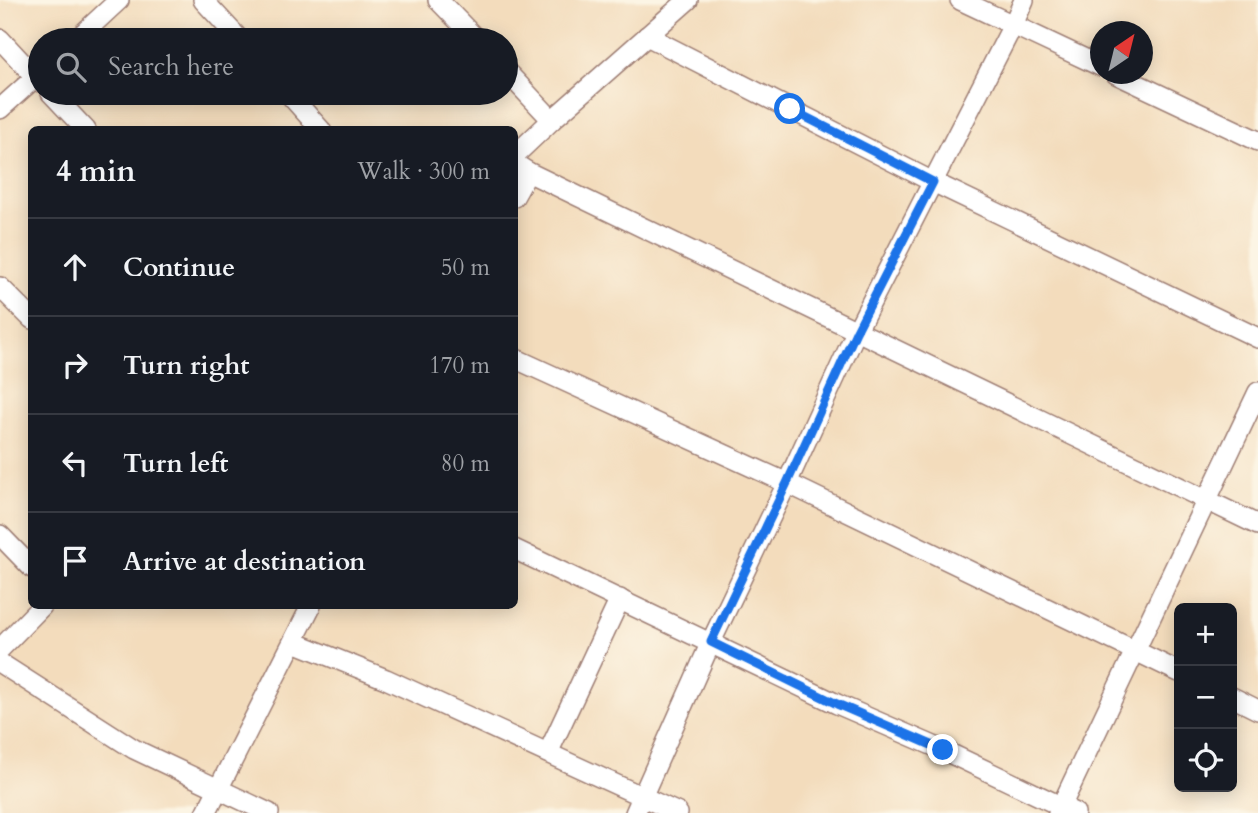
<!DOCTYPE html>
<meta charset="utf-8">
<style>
:root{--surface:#171b24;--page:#20242c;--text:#f1f3f6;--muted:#9ea1a6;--line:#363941}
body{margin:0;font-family:Cardo,serif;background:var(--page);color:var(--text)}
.controls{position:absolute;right:21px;bottom:21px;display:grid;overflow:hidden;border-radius:10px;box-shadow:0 4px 18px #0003}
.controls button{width:63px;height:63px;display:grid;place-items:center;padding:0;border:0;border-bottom:2px solid var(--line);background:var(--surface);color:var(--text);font:35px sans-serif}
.compass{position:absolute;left:1090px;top:21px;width:63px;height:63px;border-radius:50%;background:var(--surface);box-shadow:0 4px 18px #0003;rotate:35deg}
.stop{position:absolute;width:21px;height:21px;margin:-16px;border:5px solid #1a73e8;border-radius:50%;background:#fff}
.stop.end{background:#1a73e8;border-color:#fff;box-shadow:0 2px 7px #0008}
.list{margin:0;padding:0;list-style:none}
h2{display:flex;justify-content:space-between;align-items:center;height:91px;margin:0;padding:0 28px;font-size:30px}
h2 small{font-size:23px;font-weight:400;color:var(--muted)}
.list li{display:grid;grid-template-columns:46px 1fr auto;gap:21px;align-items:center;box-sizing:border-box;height:98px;padding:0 28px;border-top:2px solid var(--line)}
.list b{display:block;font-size:26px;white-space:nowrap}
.list em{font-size:23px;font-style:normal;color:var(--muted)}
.icon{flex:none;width:38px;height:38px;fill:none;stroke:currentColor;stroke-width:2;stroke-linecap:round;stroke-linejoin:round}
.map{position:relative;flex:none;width:1258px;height:813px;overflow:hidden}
.search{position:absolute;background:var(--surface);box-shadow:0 4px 18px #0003;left:28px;top:28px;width:490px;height:77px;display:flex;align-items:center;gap:18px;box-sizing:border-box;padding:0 24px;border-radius:38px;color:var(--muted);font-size:26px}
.panel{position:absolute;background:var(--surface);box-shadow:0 4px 18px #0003;left:28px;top:126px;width:490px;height:483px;border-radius:10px}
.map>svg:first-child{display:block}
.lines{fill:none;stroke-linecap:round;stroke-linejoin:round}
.minor-casing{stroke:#9e7e74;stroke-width:22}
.minor{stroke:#fff;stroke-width:19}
.route{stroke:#1a73e8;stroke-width:9}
</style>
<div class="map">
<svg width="1258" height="813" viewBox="0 0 1258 813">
<rect width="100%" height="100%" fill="#fcf5e5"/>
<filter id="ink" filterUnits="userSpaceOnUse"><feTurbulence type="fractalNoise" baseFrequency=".0143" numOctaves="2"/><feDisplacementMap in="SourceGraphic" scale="14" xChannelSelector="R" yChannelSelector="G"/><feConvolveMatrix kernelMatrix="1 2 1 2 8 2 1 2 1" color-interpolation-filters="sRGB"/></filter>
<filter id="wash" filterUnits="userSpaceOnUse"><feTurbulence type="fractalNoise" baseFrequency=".00686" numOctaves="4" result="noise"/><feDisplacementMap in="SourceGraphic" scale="28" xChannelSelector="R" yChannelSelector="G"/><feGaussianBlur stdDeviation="1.57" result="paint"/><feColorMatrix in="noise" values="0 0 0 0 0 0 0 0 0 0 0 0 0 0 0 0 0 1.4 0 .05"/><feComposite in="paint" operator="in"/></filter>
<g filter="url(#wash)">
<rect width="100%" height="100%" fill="#f3dcbc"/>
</g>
<g filter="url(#ink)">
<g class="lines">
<defs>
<g id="minor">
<polyline points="203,0 240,40"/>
<polyline points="438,0 477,40"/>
<polyline points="960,0 1100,66"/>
<polyline points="647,36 933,182 1258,338"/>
<polyline points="0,39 40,82"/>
<polyline points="76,40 119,0"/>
<polyline points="506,71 552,120"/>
<polyline points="1116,74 1258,141"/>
<polyline points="51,93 86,130"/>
<polyline points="288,93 321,130"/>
<polyline points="0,109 40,73"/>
<polyline points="514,156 552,120 688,0"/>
<polyline points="514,163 528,172 1258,525"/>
<polyline points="514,197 528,172"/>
<polyline points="0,287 32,319"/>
<polyline points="514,358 787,483 1179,672"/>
<polyline points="0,535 32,568"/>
<polyline points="514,549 837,704 943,750 1075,813"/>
<polyline points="294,642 386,679 678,813"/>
<polyline points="0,649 42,606"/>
<polyline points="0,663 134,749 269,813"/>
<polyline points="1232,697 1258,710"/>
<polyline points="548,753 620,599"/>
<polyline points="206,813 311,606"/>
<polyline points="635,813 711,642 787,483 856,332 1013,25 1024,0"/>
<polyline points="1058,813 1258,392"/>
</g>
</defs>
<!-- minor casing -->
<use href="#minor" class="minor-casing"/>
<!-- minor -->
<use href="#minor" class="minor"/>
</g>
</g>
<g class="lines" filter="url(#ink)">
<!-- route -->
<polyline class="route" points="790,109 933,182 856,332 787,483 711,642 837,704 943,750"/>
</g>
</svg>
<div class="controls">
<button>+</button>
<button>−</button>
<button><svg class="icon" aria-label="locate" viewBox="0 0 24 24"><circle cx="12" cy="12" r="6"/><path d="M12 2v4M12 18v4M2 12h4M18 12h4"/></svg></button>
</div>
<svg class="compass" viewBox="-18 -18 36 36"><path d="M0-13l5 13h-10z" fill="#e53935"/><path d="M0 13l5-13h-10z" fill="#9ea1a6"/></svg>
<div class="stop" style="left:790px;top:109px"></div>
<div class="stop end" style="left:943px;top:750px"></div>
<div class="search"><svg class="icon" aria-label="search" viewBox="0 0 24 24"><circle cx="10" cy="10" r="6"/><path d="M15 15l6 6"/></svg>Search here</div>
<section class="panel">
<h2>4 min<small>Walk · 300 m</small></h2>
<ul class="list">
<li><svg class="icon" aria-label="ahead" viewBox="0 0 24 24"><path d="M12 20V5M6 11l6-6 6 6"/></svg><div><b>Continue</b></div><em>50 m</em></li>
<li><svg class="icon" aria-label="right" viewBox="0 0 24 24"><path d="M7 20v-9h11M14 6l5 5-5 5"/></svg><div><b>Turn right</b></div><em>170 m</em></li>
<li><svg class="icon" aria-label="left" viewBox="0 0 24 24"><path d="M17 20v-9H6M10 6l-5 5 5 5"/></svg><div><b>Turn left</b></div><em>80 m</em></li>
<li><svg class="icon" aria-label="arrive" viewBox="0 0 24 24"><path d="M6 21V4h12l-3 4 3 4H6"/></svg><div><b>Arrive at destination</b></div></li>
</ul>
</section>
</div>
